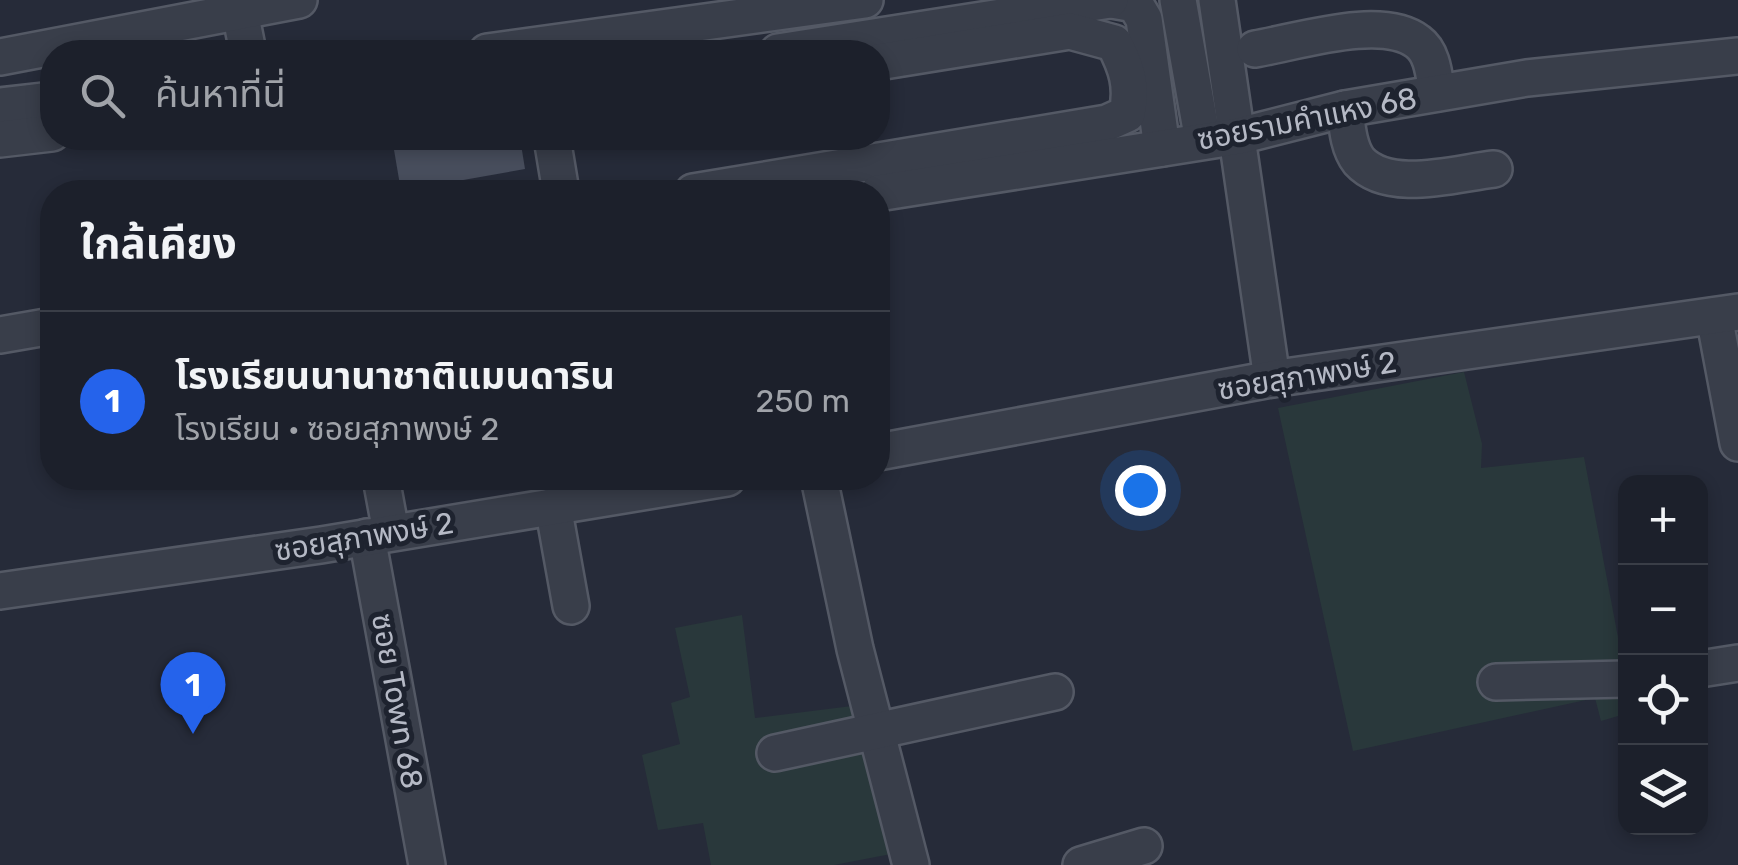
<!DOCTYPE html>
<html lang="th">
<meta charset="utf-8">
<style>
:root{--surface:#1c202b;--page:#292d37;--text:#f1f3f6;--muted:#a0a3a9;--line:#3a3e47;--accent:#2563eb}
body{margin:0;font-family:Rubik,"Noto Sans Thai",sans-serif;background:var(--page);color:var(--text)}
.controls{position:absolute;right:30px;bottom:30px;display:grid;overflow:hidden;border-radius:20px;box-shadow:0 5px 15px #0003}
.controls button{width:90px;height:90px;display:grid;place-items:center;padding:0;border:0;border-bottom:2px solid var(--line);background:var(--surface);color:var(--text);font:50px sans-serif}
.you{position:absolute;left:1140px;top:490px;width:35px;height:35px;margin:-25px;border:8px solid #fff;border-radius:50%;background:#1a73e8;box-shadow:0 0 0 15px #1a73e833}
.badge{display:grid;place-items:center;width:65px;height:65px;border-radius:50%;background:var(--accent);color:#fff;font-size:32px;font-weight:700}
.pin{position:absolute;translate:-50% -82px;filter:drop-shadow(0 2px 5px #0008)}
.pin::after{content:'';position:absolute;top:52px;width:35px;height:30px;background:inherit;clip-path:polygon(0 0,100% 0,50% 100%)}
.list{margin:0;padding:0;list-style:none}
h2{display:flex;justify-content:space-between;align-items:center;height:130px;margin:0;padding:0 40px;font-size:42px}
h2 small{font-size:32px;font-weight:400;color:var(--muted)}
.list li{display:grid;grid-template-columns:65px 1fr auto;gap:30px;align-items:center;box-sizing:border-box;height:180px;padding:0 40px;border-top:2px solid var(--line)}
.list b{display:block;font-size:38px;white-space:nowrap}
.list p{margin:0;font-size:32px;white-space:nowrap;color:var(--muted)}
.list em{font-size:32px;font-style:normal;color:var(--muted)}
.icon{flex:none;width:55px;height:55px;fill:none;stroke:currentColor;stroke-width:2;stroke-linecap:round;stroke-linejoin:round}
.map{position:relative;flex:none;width:1738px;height:865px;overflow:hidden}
.search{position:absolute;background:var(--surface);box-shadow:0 5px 15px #0003;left:40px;top:40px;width:850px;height:110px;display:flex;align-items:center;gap:25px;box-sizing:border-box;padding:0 35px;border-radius:40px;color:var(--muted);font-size:38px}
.panel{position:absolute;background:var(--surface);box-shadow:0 5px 15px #0003;left:40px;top:180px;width:850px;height:310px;border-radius:40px}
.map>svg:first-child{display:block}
.green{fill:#29383b}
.building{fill:#484e5d}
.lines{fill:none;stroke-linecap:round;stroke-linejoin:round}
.minor-casing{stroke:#545965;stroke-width:40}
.minor{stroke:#393e4a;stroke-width:35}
.labels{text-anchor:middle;stroke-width:10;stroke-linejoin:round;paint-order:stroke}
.street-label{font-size:30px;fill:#b5b9c5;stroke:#1e232f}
</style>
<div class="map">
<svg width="1738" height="865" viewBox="0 0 1738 865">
<rect width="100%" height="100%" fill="#262b39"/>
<!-- green -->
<g class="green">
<polygon points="1464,372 1482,444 1481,468 1584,457 1620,648 1625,653 1625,714 1601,721 1595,698 1353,751 1278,408"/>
<polygon points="742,615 755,718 852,706 891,854 834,865 711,865 703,823 658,830 642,755 680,744 671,703 690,697 675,628"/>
</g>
<!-- building -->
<polygon class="building" points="392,138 520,138 525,169 401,191"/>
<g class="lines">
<defs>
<g id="minor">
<polyline points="1112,0 1135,4 1144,19 1162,148"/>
<polyline points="1178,0 1203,141"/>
<polyline points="1217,0 1272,379"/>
<polyline points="240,12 248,52"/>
<path d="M1255,49C1297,42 1382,14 1418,42C1433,53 1434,76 1437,93"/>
<polyline points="487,52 865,0"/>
<polyline points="778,52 1110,0"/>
<polyline points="0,57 299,0"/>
<polyline points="0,106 52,100"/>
<path d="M1345,109C1347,125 1348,147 1359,161C1389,194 1456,173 1494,169"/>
<polyline points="552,138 561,192"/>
<polyline points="0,139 52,133"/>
<path d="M693,192L1107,123L1127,114C1133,86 1127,68 1114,43L1070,31L878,62"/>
<polyline points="878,193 1239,136 1345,109 1527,78 1738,56"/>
<polyline points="1714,316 1738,443"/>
<polyline points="0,335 52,326"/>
<polyline points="878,452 1272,379 1738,312"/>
<polyline points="381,478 391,532"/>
<polyline points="819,478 855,649 911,865"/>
<polyline points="553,506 571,606"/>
<polyline points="367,537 427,865"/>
<polyline points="0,591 321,545 727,478"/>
<polyline points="1700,669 1738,663"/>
<polyline points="1496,682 1626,679"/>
<polyline points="775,753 1055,692"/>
<polyline points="1081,865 1144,846"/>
</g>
</defs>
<!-- minor casing -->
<use href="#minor" class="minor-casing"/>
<!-- minor -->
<use href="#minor" class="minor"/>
</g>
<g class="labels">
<!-- street labels -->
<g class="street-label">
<text transform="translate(1307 119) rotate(-11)" y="10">ซอยรามคำแหง 68</text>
<text transform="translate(1307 376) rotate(-9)" y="10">ซอยสุภาพงษ์ 2</text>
<text transform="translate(364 537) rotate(-9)" y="10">ซอยสุภาพงษ์ 2</text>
<text transform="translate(397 701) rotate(80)" y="10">ซอย Town 68</text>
</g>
</g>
</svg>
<div class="controls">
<button>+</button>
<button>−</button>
<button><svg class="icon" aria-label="locate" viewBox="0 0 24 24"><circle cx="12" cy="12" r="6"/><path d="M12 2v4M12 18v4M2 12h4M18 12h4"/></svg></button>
<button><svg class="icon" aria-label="layers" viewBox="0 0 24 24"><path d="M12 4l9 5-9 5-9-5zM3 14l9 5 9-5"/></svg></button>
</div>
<div class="you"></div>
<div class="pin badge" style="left:193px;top:734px">1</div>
<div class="search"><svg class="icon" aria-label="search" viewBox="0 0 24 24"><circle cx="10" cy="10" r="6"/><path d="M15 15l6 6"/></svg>ค้นหาที่นี่</div>
<section class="panel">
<h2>ใกล้เคียง<small></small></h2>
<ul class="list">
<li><span class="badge">1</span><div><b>โรงเรียนนานาชาติแมนดาริน</b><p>โรงเรียน · ซอยสุภาพงษ์ 2</p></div><em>250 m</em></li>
</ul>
</section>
</div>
